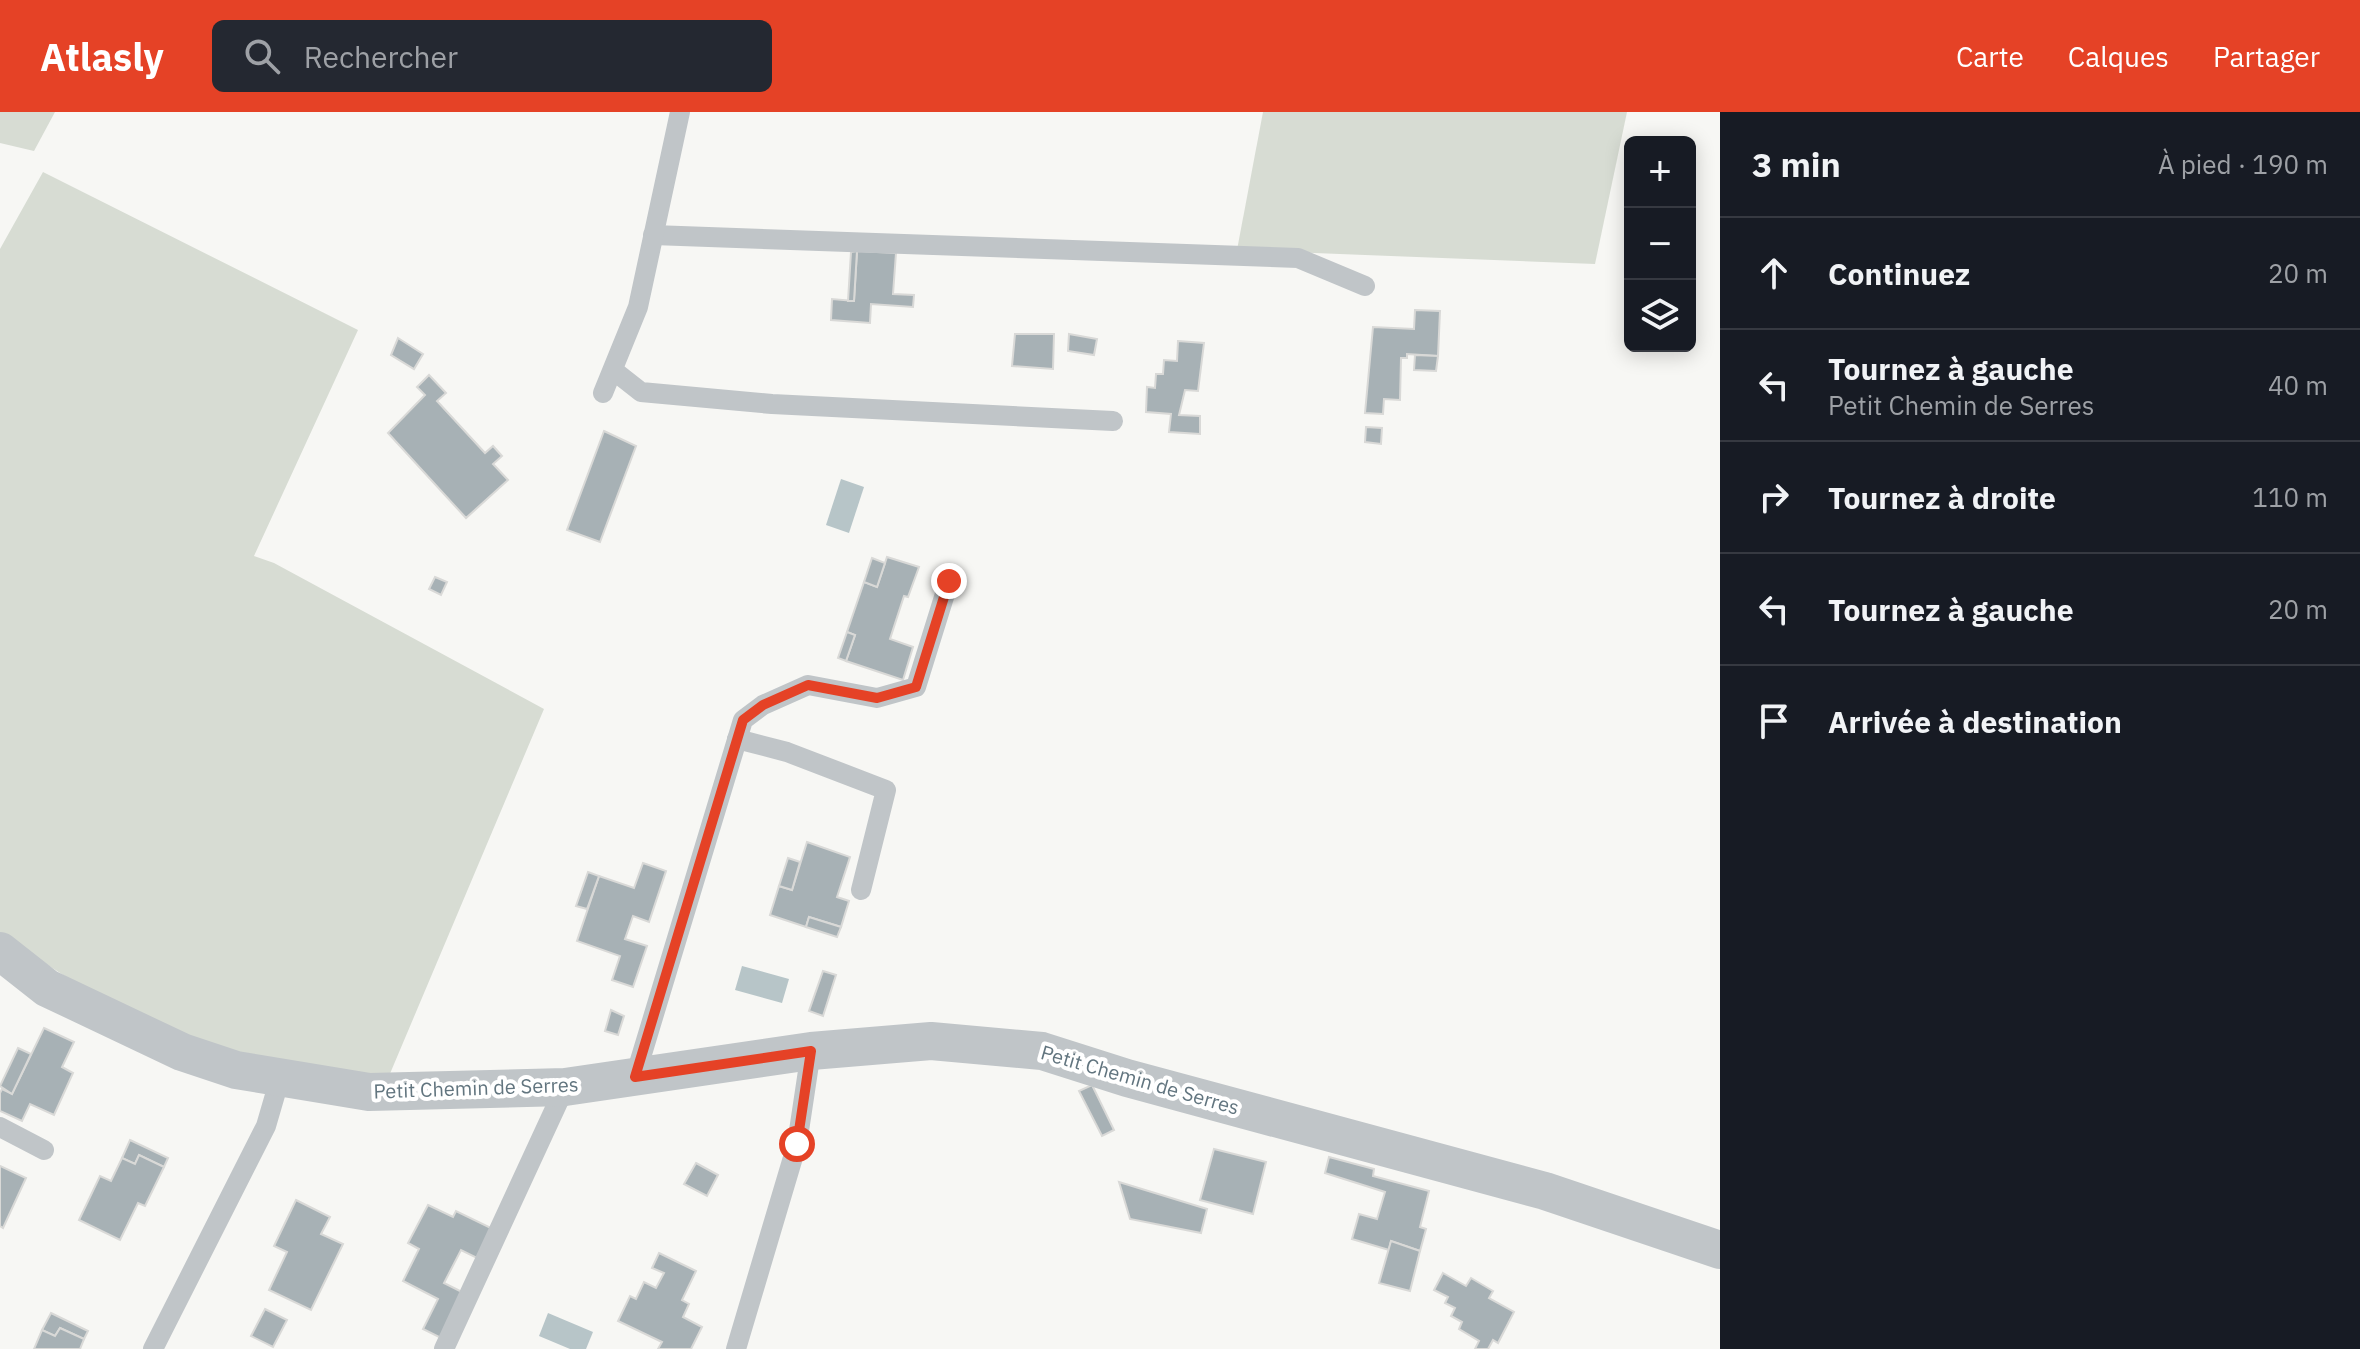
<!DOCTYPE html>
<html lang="fr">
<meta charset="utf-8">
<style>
:root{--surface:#171b24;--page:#242831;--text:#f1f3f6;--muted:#9ea1a6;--line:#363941;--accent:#e54226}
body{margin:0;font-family:"IBM Plex Sans",sans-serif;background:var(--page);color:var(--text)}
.controls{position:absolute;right:24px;top:24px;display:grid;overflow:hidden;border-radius:12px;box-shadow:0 4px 20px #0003}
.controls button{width:72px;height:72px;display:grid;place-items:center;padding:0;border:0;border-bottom:2px solid var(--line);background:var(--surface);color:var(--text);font:40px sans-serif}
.stop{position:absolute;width:24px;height:24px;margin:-18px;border:6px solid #e54226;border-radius:50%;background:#fff}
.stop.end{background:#e54226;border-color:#fff;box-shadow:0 2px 8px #0008}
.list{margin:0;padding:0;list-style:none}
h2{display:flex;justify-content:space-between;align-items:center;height:104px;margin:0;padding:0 32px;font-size:34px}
h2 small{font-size:26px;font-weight:400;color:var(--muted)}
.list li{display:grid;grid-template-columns:52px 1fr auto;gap:24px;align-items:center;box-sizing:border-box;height:112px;padding:0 32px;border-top:2px solid var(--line)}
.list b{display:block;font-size:30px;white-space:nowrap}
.list p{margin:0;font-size:26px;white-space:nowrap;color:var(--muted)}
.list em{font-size:26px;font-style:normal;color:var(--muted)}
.icon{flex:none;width:44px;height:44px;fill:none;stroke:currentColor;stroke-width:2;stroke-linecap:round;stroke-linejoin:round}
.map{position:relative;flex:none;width:1720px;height:1237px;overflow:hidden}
header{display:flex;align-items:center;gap:48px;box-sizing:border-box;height:112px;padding:0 40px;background:var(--accent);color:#fff}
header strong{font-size:38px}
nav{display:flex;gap:44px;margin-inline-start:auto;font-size:28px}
.search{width:560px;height:72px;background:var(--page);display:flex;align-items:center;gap:20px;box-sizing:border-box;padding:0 28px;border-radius:12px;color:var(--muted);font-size:30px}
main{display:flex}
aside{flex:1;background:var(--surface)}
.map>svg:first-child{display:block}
.green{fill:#d7dcd3}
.water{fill:#b7c5c8}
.building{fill:#a7b1b5;stroke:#d9d9d7;stroke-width:2}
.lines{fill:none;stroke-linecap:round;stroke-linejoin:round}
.lane{stroke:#c0c5c8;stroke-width:20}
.street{stroke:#c0c5c8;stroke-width:38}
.route{stroke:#e54226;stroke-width:10}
.labels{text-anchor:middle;stroke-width:8;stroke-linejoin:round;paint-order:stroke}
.street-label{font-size:20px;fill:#62757f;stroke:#fff}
</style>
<header>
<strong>Atlasly</strong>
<div class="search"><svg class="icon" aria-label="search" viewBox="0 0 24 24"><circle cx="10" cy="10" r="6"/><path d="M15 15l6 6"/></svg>Rechercher</div>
<nav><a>Carte</a><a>Calques</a><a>Partager</a></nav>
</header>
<main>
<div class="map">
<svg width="1720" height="1237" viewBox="0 0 1720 1237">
<rect width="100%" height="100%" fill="#f7f7f4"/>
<!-- green -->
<g class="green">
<polygon points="0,0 55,0 34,39 0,31"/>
<polygon points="1263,0 1627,0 1595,152 1237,138"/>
<path d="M43,60L358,218L254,444L274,451L544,597L389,964C323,957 254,953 191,929C123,904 60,862 0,821V137Z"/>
</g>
<!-- water -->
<g class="water">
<polygon points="841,367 864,375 849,421 826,413"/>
<polygon points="742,854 789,867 782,891 735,878"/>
<polygon points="548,1201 593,1220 586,1237 570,1237 539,1224"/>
</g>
<!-- building -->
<g class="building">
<polygon points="857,139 896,141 893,182 914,183 913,195 871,192 870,211 831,208 832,187 854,189"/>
<polygon points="857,139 854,189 848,189 851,140"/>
<polygon points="1415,198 1440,199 1438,244 1407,242 1407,246 1401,246 1400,288 1384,287 1383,302 1365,301 1373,215 1414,217"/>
<polygon points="1015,222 1054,222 1053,257 1012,254"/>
<polygon points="1069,222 1097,227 1094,243 1068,239"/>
<polygon points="398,226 423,242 414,257 391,243"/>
<polygon points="1178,229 1204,231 1198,279 1185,278 1179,303 1200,304 1200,322 1169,320 1171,302 1146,300 1147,275 1155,276 1156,262 1163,262 1164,248 1177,249"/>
<polygon points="1415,243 1438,244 1436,259 1414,258"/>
<polygon points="429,263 446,281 437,289 485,341 493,334 502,344 493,352 508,368 466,406 388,321 425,283 417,275"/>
<polygon points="1366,315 1382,316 1381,332 1365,330"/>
<polygon points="604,319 636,334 600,430 567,418"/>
<polygon points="887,445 919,455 908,485 904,484 890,527 913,535 903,568 846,549 855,523 847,520 864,470 877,475"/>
<polygon points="872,446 885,451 877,475 864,470"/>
<polygon points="435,465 447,470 441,483 429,477"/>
<polygon points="847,520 855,523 846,549 838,546"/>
<polygon points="807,730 850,745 837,785 849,789 841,815 809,805 806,815 770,803 779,774 792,778"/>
<polygon points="788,746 800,750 792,778 779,774"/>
<polygon points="643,751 666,759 649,810 633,804 625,827 647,834 633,875 612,868 620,844 577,829 599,764 634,776"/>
<polygon points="588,760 599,764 587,797 576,794"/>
<polygon points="809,805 841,815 837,825 806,815"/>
<polygon points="823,859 836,863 823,904 809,899"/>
<polygon points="611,898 624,904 618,923 605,919"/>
<polygon points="44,916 74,930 62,955 73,961 54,1003 30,992 22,1009 0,999 0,981 2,977 12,982"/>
<polygon points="18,936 31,942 12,982 0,974"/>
<polygon points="1092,973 1114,1018 1102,1024 1079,979"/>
<polygon points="130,1028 168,1046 164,1055 139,1043 135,1052 122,1046"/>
<polygon points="1214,1037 1266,1050 1253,1102 1200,1088"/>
<polygon points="139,1043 164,1055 145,1094 138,1091 120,1128 79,1108 100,1064 111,1069 122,1046 135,1052"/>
<polygon points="1329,1045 1374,1057 1373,1064 1429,1079 1420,1115 1426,1117 1420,1139 1391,1129 1389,1138 1352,1127 1359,1102 1377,1107 1385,1080 1325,1061"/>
<polygon points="696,1051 718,1063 707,1084 684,1072"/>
<polygon points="0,1054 26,1066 3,1116 0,1114"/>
<polygon points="1119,1070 1207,1097 1201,1121 1130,1107"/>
<polygon points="296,1088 330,1105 321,1122 343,1132 311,1198 269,1178 287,1140 274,1134"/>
<polygon points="428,1093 453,1105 456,1099 495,1118 481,1148 461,1138 444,1171 464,1181 441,1226 423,1217 438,1187 403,1169 419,1137 408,1131"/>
<polygon points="1391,1129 1420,1139 1410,1179 1379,1171"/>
<polygon points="659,1141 696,1159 682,1188 689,1192 683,1205 702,1215 691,1237 658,1237 662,1230 618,1209 630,1184 636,1187 644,1170 656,1176 664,1161 652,1156"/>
<polygon points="1443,1161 1466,1174 1471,1166 1493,1179 1489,1186 1514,1200 1498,1231 1493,1228 1488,1237 1475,1237 1479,1229 1459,1217 1462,1210 1451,1204 1455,1196 1445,1191 1448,1185 1434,1178"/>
<polygon points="265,1197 287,1208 273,1235 251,1224"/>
<polygon points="51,1201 88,1219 84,1227 60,1216 55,1224 42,1218"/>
<polygon points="60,1216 84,1227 80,1237 34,1237 42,1218 55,1224"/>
</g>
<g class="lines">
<!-- lane -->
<g class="lane">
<polyline points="653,123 1298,146 1365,174"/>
<polyline points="613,258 641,280 772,292 1113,309"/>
<polyline points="603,281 638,195 680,0"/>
<polyline points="737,627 787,640 886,678 861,778"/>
<polyline points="635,965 743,608 763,593 808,573 877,586 916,575 949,469"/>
<polyline points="0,1015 44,1038"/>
<polyline points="153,1237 266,1014 280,966"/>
<polyline points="444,1237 565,975"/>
<polyline points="736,1237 797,1032 811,939"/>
</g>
<!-- street -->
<polyline class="street" points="0,839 47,876 182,940 236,958 369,980 565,975 811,939 931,929 1042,939 1127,966 1545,1079 1720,1138"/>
</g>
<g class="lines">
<!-- route -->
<polyline class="route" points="797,1032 811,939 635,965 743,608 763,593 808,573 877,586 916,575 949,469"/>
</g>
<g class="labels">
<!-- street labels -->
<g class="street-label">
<text transform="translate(1140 968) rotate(16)" y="7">Petit Chemin de Serres</text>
<text transform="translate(476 976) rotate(-2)" y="7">Petit Chemin de Serres</text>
</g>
</g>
</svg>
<div class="controls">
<button>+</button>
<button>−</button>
<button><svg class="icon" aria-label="layers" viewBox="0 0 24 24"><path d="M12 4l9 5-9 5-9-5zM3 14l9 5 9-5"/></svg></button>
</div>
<div class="stop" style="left:797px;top:1032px"></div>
<div class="stop end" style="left:949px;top:469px"></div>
</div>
<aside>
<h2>3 min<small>À pied · 190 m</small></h2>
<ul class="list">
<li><svg class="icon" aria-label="ahead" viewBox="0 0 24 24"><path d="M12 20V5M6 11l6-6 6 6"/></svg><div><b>Continuez</b></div><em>20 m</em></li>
<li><svg class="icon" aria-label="left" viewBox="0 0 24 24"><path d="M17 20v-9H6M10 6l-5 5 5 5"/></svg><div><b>Tournez à gauche</b><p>Petit Chemin de Serres</p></div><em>40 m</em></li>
<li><svg class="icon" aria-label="right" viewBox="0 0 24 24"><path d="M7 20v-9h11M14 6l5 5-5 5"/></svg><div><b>Tournez à droite</b></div><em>110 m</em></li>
<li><svg class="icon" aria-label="left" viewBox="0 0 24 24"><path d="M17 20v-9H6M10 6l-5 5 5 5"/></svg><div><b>Tournez à gauche</b></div><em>20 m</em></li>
<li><svg class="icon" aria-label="arrive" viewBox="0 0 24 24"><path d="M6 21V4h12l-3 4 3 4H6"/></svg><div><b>Arrivée à destination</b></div></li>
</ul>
</aside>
</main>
